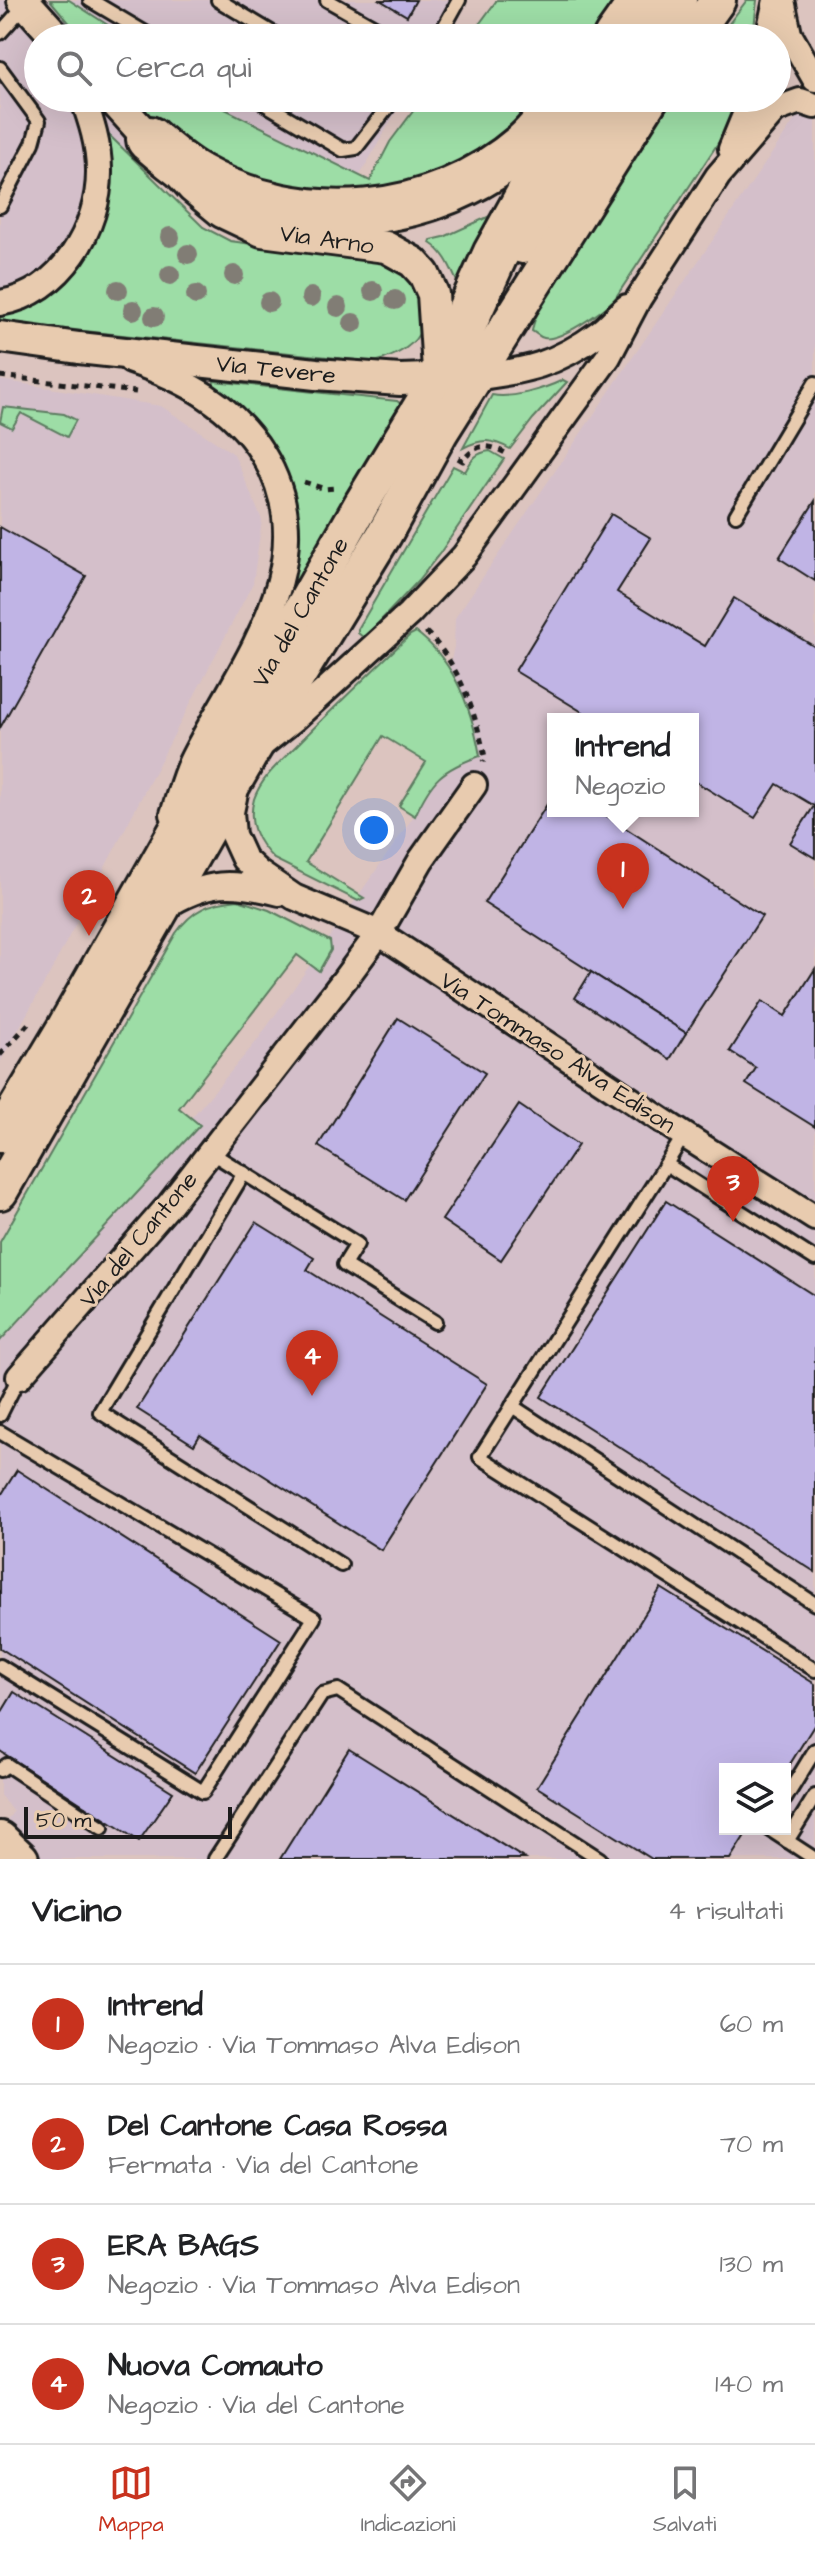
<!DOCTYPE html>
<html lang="it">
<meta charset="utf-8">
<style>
:root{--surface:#fff;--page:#f2f2f2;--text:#202124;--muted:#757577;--line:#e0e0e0;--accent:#c8321e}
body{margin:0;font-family:"Architects Daughter",sans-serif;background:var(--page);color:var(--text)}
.controls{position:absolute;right:24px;bottom:24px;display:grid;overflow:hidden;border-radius:0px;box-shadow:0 8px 32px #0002}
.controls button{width:72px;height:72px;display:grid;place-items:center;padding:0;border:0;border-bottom:2px solid var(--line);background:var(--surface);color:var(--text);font:40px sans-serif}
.scale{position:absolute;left:24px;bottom:20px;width:208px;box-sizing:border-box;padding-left:8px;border:4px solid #1c1c1c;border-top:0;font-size:22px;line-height:28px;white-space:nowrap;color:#1c1c1c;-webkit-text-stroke:6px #e8cbaf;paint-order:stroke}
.you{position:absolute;left:374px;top:830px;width:28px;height:28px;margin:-20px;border:6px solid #fff;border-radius:50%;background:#1a73e8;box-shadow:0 0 0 12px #1a73e833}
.badge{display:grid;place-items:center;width:52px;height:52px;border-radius:50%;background:var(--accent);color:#fff;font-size:26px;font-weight:700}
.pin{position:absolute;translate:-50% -66px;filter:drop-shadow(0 2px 4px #0008)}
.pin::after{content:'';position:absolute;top:42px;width:28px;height:24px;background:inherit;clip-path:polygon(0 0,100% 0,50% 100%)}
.popup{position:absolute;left:547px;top:713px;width:152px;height:104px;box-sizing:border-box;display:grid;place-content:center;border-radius:0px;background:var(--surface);filter:drop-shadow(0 2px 6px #0005);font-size:26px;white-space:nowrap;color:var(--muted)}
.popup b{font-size:30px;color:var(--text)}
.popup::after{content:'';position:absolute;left:50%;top:100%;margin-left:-16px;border:16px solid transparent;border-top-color:var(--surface)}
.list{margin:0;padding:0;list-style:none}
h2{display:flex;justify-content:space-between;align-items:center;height:104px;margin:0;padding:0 32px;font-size:34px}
h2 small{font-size:26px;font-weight:400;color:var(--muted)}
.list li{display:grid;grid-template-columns:52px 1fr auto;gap:24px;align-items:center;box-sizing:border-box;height:120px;padding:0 32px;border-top:2px solid var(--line)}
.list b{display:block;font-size:30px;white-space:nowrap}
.list p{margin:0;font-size:26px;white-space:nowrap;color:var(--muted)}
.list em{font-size:26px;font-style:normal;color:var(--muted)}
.icon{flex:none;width:44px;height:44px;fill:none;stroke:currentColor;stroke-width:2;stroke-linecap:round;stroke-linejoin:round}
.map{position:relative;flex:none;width:815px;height:1859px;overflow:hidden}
.search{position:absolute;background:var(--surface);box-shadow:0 8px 32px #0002;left:24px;right:24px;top:24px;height:88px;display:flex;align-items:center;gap:20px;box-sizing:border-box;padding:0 28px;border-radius:44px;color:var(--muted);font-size:30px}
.sheet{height:584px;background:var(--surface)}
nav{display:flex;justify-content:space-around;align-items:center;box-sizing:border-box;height:112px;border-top:2px solid var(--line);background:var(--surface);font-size:22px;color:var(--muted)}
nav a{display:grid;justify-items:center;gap:4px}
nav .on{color:var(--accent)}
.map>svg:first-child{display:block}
.built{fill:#d4bfca;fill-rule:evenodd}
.green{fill:#9ddda6;stroke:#5c7c61;stroke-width:2}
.building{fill:#c0b4e5;stroke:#1c1c1c;stroke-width:2}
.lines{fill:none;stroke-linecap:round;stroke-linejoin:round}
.service-casing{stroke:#1c1c1c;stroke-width:18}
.minor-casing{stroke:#1c1c1c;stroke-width:30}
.tertiary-casing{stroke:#1c1c1c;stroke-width:36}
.secondary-casing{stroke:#1c1c1c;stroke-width:40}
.motorway-casing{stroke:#1c1c1c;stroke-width:50}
.path{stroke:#1c1c1c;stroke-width:5;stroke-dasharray:6 6;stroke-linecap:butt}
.service{stroke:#e8cbaf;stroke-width:12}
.minor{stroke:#e8cbaf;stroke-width:24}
.tertiary{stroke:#e8cbaf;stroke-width:30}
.secondary{stroke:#e8cbaf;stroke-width:34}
.motorway{stroke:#e8cbaf;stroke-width:44}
.tree{fill:#817d75}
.labels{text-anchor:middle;stroke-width:6;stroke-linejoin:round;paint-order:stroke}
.street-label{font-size:24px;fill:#1c1c1c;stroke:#e8cbaf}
</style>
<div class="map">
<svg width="815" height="1859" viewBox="0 0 815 1859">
<rect width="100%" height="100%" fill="#dcc4bf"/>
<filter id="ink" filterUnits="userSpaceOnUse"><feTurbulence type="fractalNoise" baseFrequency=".0125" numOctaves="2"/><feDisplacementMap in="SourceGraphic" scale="16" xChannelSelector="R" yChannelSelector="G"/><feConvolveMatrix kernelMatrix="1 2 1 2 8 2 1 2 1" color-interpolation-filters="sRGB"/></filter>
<g filter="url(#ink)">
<!-- built -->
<g class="built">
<polygon points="0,0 459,0 437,38 38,38 38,98 182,98 96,262 0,326"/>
<path d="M815,90V1859H0V1829L13,1812L0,1795V1341L257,1041L418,810L454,647L455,618ZM553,719H693V811H553ZM725,1769H785V1829H725Z"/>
<polygon points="183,98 404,98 350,193"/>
<polygon points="0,380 161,406 234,454 262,520 253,583 50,973 0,1062"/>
</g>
<!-- green -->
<g class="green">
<polygon points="50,0 69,0 128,38 82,38"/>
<polygon points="497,0 621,0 594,38 469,38"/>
<polygon points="747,0 757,0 753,38 718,38"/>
<polygon points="133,98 203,98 370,181 390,142 423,98 550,98 496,151 410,190 279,193 178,149"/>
<path d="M674,98H741L734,119L614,300C603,311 559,342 544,338C539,337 536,333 532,331C536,306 556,282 569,260C603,205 638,151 674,98Z"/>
<path d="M107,133L203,227L230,241L382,262L392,264L418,285C419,297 425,318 421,329C415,347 392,357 375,362L0,322V313L71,269L107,144Z"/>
<path d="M503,210L459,286C451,269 446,253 430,243L431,240L444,237Z"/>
<path d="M563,380L567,382L533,419L510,449C492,439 482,438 463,448L492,395C512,399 544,389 563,380Z"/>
<path d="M214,381L397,401L401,404L297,586L291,583C312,529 286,447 243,409C234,401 223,394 213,387Z"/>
<polygon points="3,407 64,414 76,420 67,437 21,413 12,428 0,422"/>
<path d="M490,451L504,459L440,553L418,581L364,638L358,633V629L453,466L465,472C472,459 475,453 490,451Z"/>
<path d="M416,632C455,661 472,710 480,756C442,769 431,780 415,816L399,806L426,762L383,736L306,862L364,898L358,901L274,859C257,842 247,824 254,799C261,778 280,762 295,747C332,709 371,672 410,635Z"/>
<path d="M238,900L269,910L330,941L331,950L319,971L297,955L179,1108L200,1125L0,1341V1242L176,933C193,909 209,903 238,900Z"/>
</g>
<!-- building -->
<g class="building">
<polygon points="380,0 416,0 407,16"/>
<polygon points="815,501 815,581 779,558"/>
<polygon points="611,514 651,538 617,592 705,646 734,598 815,647 815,858 790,843 814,806 777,784 755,818 693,780 693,719 594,719 515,671"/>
<polygon points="0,527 86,576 0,728"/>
<polygon points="553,795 553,811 599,811 762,916 686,1033 484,903"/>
<polygon points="815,969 815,1127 746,1084 756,1068 730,1051 762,1001 785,1016"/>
<polygon points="591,972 686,1033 670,1059 575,998"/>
<polygon points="398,1018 485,1073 404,1200 318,1146"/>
<polygon points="519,1105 578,1145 501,1260 442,1220"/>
<polygon points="666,1201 815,1296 815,1572 541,1397"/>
<polygon points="256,1222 314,1258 307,1270 487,1384 381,1550 200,1435 194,1445 137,1409"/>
<polygon points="17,1470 281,1640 195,1773 0,1648 0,1497"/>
<polygon points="661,1588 815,1684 815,1724 785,1772 785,1769 725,1769 725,1829 749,1829 730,1859 652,1859 537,1787"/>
<polygon points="14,1692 173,1792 139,1841 0,1751 0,1715"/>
<polygon points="349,1749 525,1859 280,1859"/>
</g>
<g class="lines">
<defs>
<g id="service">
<polyline points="90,0 154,38"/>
<polyline points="218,0 281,38"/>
<polyline points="327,0 394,38"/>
<polyline points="0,33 26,4"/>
<polyline points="438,38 459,0"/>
<polyline points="0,68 39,121 33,143 0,206"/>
<polyline points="255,98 343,150 356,148 395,98"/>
<polyline points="736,515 815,383"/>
<polyline points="684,1135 666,1164 815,1259"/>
<polyline points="210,1152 357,1244 344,1265 435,1322"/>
<polyline points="666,1164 480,1457 815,1670"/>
<polyline points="244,1173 100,1412 341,1565"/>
<polyline points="512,1406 815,1604"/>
<polyline points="0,1415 19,1377"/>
<polyline points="0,1432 314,1618 203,1792 0,1666"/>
<polyline points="0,1770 7,1765 102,1828"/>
<polyline points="785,1799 815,1750"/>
<polyline points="769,1829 815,1859"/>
<polyline points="787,1841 815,1796"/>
<polyline points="215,1859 322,1694 338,1690 600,1859"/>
</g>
<g id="minor">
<polyline points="782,0 789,34 815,79"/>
<polyline points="768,38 776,0"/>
<polyline points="731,149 752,98"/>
<path d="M0,303C61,293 100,228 99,170C99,145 91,121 83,98"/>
<path d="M131,361C184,379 233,405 263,454C329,562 238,667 191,762C183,779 179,797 173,814"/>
<path d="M474,378C527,370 554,366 599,333C609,326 617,315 627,307"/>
<polyline points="264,743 294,719 409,614 464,556 608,357 639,298 718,176 775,110 800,101 815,106"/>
<polyline points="235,793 231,812 233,835 244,859 259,873 294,897 379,933 684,1135 815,1218"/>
<path d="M164,907C207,880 232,881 280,893"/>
<polyline points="19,1377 170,1204 345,979 379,933 421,860 474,785"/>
</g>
<g id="tertiary">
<polyline points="23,0 57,38"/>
<polyline points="112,98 193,188 222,212 262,231 386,247 413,262 424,274 433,294 438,370"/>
<polyline points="0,337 79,348 316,374 400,380 456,378"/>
</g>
<g id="secondary">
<polyline points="653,38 679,0"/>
<polyline points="691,38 718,0"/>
<polyline points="523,246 614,98"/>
<polyline points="0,1135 63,1030 362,503 461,340"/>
<polyline points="0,1192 251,753 384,535 440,433 651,98"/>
<polyline points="0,1839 21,1859"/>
</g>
<g id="motorway">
<polyline points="616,38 643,0"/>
<path d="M149,139C164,152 180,166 198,176C302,234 434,223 525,144C540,131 552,113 565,98"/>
<polyline points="448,359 495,255 571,118"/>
</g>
</defs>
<!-- service casing -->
<use href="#service" class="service-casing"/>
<!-- minor casing -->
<use href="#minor" class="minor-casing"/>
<!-- tertiary casing -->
<use href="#tertiary" class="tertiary-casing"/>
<!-- secondary casing -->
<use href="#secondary" class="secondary-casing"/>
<!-- motorway casing -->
<use href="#motorway" class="motorway-casing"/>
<!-- path -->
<g class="path">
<polyline points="0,376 136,392"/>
<path d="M458,458L463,461C476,442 490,444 507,454"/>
<polyline points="304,482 325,489 337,488"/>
<path d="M426,632C460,665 475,712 485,757L483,762"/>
<polyline points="0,1055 29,1023"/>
</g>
<!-- service -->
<use href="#service" class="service"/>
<!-- minor -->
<use href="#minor" class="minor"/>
<!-- tertiary -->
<use href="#tertiary" class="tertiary"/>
<!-- secondary -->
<use href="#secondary" class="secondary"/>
<!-- motorway -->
<use href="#motorway" class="motorway"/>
</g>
<!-- trees -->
<g class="tree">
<circle cx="170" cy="237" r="10"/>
<circle cx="188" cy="254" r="10"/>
<circle cx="170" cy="275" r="10"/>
<circle cx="234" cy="275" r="10"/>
<circle cx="118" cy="290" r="10"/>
<circle cx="373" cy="291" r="10"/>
<circle cx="196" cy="295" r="10"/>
<circle cx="311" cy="297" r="10"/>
<circle cx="395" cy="300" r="10"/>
<circle cx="269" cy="302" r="10"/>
<circle cx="338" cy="307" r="10"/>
<circle cx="133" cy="310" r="10"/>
<circle cx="154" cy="317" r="10"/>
<circle cx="353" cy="323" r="10"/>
</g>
</g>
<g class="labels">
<!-- street labels -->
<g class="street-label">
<text transform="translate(327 239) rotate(8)" y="8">Via Arno</text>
<text transform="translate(276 369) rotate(6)" y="8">Via Tevere</text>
<text transform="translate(300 612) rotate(-60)" y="8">Via del Cantone</text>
<text transform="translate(558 1052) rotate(33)" y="8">Via Tommaso Alva Edison</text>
<text transform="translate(138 1239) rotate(-50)" y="8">Via del Cantone</text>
</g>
</g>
</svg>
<div class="controls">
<button><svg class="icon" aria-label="layers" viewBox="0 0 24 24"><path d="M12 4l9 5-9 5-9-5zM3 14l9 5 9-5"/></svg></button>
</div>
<div class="scale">50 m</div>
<div class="you"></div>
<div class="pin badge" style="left:623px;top:909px">1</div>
<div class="popup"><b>Intrend</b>Negozio</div>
<div class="pin badge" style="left:89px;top:936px">2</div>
<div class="pin badge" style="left:733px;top:1222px">3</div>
<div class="pin badge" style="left:312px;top:1396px">4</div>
<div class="search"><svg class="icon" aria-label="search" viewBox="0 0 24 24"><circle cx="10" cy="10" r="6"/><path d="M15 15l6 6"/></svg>Cerca qui</div>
</div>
<section class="sheet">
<h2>Vicino<small>4 risultati</small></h2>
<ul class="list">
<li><span class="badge">1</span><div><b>Intrend</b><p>Negozio · Via Tommaso Alva Edison</p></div><em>60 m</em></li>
<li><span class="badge">2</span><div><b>Del Cantone Casa Rossa</b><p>Fermata · Via del Cantone</p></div><em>70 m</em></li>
<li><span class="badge">3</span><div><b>ERA BAGS</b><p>Negozio · Via Tommaso Alva Edison</p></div><em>130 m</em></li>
<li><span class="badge">4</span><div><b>Nuova Comauto</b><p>Negozio · Via del Cantone</p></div><em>140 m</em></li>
</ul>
</section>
<nav>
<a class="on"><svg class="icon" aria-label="map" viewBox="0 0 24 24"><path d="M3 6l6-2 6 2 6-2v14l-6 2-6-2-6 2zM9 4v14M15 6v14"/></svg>Mappa</a>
<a><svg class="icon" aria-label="directions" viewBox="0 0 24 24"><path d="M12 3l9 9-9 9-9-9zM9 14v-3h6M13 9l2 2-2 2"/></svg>Indicazioni</a>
<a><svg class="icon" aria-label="saved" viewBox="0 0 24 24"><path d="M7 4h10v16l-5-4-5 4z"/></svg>Salvati</a>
</nav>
